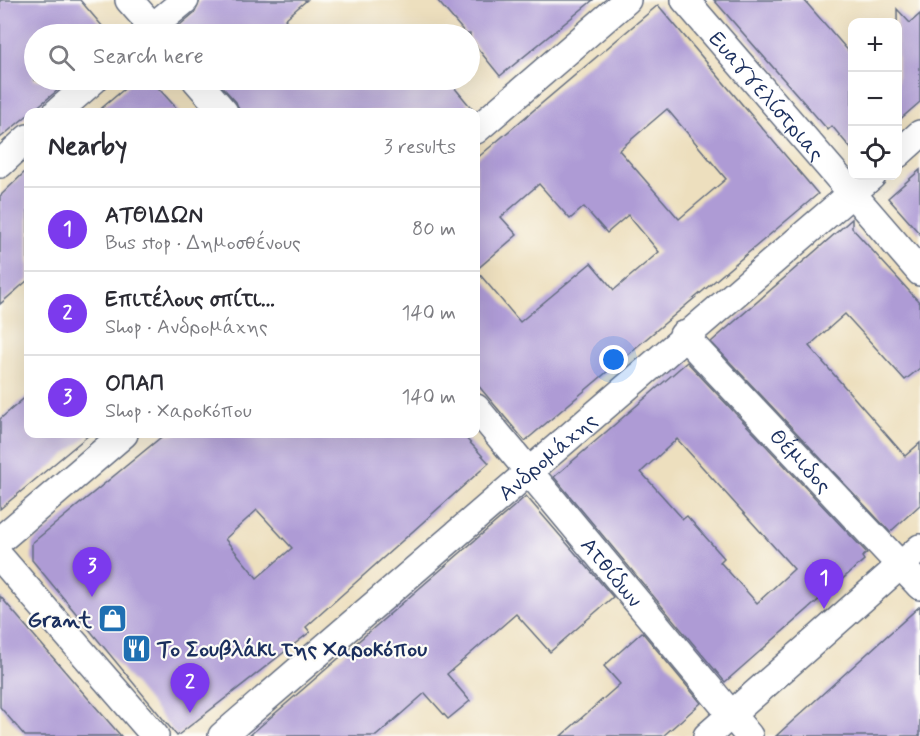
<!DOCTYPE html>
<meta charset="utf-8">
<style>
:root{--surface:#fff;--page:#f7f7f7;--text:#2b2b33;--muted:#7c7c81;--line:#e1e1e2;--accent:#7c3aed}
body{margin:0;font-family:Mynerve,sans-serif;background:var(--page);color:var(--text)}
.controls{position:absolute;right:18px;top:18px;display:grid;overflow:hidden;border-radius:12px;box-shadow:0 6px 24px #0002}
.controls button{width:54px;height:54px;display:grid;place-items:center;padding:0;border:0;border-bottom:2px solid var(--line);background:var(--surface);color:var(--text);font:30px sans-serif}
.you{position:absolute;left:614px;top:360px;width:21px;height:21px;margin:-15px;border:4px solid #fff;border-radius:50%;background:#1a73e8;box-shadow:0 0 0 9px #1a73e833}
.badge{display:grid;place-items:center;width:39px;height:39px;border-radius:50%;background:var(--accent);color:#fff;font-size:20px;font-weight:700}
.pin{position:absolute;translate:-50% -50px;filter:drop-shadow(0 2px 3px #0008)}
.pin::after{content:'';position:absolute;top:32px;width:21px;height:18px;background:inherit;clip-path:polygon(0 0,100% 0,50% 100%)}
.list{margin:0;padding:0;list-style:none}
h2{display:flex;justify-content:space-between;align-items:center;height:78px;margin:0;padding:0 24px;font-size:26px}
h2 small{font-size:20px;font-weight:400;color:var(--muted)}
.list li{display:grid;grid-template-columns:39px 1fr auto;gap:18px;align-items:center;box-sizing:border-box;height:84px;padding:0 24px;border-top:2px solid var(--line)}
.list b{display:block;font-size:22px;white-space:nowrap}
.list p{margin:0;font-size:20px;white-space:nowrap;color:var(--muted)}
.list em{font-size:20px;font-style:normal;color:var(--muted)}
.icon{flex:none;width:33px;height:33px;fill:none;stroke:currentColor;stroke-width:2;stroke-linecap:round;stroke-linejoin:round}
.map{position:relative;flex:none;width:920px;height:736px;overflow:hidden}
.search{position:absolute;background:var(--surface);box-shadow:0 6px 24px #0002;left:24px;top:24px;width:456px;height:66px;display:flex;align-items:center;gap:15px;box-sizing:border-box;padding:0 21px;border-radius:33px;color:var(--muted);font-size:22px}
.panel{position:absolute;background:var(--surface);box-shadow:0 6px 24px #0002;left:24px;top:108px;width:456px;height:330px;border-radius:12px}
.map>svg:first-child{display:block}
.building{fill:#ae9bd5;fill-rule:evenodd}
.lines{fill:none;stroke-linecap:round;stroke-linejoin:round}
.minor-casing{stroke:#646d80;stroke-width:30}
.minor{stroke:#fff;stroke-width:27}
.labels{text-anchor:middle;stroke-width:4.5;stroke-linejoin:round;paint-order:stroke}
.street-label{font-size:22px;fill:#1b2f5e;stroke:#fdfcf7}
.poi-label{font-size:22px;font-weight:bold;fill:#1b2f5e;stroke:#fdfcf7;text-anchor:end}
</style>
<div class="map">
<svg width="920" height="736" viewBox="0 0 920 736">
<rect width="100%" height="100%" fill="#fdfcf7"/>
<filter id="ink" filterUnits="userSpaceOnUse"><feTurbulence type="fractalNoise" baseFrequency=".0167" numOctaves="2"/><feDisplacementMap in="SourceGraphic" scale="12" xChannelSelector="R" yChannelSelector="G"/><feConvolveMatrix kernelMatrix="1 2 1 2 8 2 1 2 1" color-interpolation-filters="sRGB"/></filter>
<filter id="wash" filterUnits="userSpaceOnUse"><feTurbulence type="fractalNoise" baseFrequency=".008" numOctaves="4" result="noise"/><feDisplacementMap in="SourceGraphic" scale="24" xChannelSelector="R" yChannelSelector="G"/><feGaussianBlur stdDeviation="1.35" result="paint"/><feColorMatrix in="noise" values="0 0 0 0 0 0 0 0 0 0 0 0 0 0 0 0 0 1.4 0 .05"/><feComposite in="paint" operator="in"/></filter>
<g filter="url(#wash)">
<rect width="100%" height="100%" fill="#eddfbe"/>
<g id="blocks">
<!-- building -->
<g class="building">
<polygon points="0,0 80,0 109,34 34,34 34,80 70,80 0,138"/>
<polygon points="200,0 307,0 285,19 297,34 174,34 174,30 195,12"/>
<polygon points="437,0 593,0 500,76 470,39 470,34 466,34"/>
<polygon points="714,0 804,0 852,55 852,150 832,126 828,130"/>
<path d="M658,5L818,194L525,441L476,383V270L520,322L591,263L614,290L659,252L628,215L607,233L584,207L570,219L539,184L501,217L517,235L476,270V159ZM667,109L726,179L679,219L619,150Z"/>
<polygon points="897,9 910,23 920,14 920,102 898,121"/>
<polygon points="135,80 151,80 180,112 97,112"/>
<polygon points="216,80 448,80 474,111 240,112 236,102"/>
<polygon points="28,169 28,280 0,304 0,196"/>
<polygon points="920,170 920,234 888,198"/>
<polygon points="852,219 852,228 920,303 920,368 905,380 845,314 809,346 905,456 920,443 920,505 890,532 711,342"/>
<path d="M687,362L867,553L862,557L864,560L725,682L554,477ZM677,439L794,569L757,603L720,562L724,558L687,516L683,519L641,472Z"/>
<polygon points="28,395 28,434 90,434 0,509 0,419"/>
<path d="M165,434H462L489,463L306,627L310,632L177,736L32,560V543ZM257,510L292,548L257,578L225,539Z"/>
<polygon points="526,496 613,597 550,652 516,614 447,674 470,701 448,719 425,693 376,736 249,736"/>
<polygon points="0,596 80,689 121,736 25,736 0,707"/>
<polygon points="920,606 920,736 776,736 838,680"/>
<polygon points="642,632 701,703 663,736 561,736 620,684 604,666"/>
</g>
</g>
</g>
<g filter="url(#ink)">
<use href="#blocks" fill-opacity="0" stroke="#646d80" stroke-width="1.5"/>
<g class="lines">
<defs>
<g id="minor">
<polyline points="129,0 159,34"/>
<path id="s1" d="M685,0L920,272"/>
<polyline points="144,34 185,0"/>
<polyline points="196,80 224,112"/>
<polyline points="57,112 94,80"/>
<polyline points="476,130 627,0"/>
<polyline points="898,154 920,134"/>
<polyline points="0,164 28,138"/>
<path id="s2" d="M683,335L920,586"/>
<path id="s3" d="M476,408L749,736"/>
<polyline points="0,540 124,434"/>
<polyline points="0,557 155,736"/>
<path id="s4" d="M222,736L872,176"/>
<polyline points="707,736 920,548"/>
</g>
</defs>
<!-- minor casing -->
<use href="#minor" class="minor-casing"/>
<!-- minor -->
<use href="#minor" class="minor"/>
</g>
</g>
<!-- icons -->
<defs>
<symbol id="shop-square" viewBox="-11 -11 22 22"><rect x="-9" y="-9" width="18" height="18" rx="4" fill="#1f6fb2" stroke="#fdfcf7"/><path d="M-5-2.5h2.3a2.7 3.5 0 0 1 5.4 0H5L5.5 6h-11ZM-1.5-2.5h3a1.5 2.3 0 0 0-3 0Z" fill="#fff"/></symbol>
<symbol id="restaurant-square" viewBox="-11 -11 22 22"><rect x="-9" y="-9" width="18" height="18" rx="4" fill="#1f6fb2" stroke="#fdfcf7"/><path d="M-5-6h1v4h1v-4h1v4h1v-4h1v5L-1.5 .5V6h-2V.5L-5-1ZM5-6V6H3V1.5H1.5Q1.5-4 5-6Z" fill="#fff"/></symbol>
</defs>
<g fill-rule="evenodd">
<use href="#shop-square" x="96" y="602" width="33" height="33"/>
<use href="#restaurant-square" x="120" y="632" width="33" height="33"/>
</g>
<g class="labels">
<!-- street labels -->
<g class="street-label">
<text dy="8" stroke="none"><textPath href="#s1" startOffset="126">Ευαγγελίστριας</textPath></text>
<text dy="8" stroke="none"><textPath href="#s4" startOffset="429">Ανδρομάχης</textPath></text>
<text dy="8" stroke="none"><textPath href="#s2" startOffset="172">Θέμιδος</textPath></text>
<text dy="8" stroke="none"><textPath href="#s3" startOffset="213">Ατθίδων</textPath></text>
</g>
<!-- poi labels -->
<g class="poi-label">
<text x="92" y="627">Grant</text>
<text x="157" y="656" text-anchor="start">Το Σουβλάκι της Χαροκόπου</text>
</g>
</g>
</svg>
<div class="controls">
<button>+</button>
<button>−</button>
<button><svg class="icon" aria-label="locate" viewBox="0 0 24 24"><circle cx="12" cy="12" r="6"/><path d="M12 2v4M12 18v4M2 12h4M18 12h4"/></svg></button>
</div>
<div class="you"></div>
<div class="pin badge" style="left:824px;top:609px">1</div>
<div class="pin badge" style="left:190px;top:713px">2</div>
<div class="pin badge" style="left:92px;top:597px">3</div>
<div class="search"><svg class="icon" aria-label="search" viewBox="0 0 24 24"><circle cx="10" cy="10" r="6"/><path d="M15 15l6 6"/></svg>Search here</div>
<section class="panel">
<h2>Nearby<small>3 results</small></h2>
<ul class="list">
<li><span class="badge">1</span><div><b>ΑΤΘΙΔΩΝ</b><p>Bus stop · Δημοσθένους</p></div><em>80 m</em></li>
<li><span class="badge">2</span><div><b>Επιτέλους σπίτι...</b><p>Shop · Ανδρομάχης</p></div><em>140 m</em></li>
<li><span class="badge">3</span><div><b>ΟΠΑΠ</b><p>Shop · Χαροκόπου</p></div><em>140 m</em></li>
</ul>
</section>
</div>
